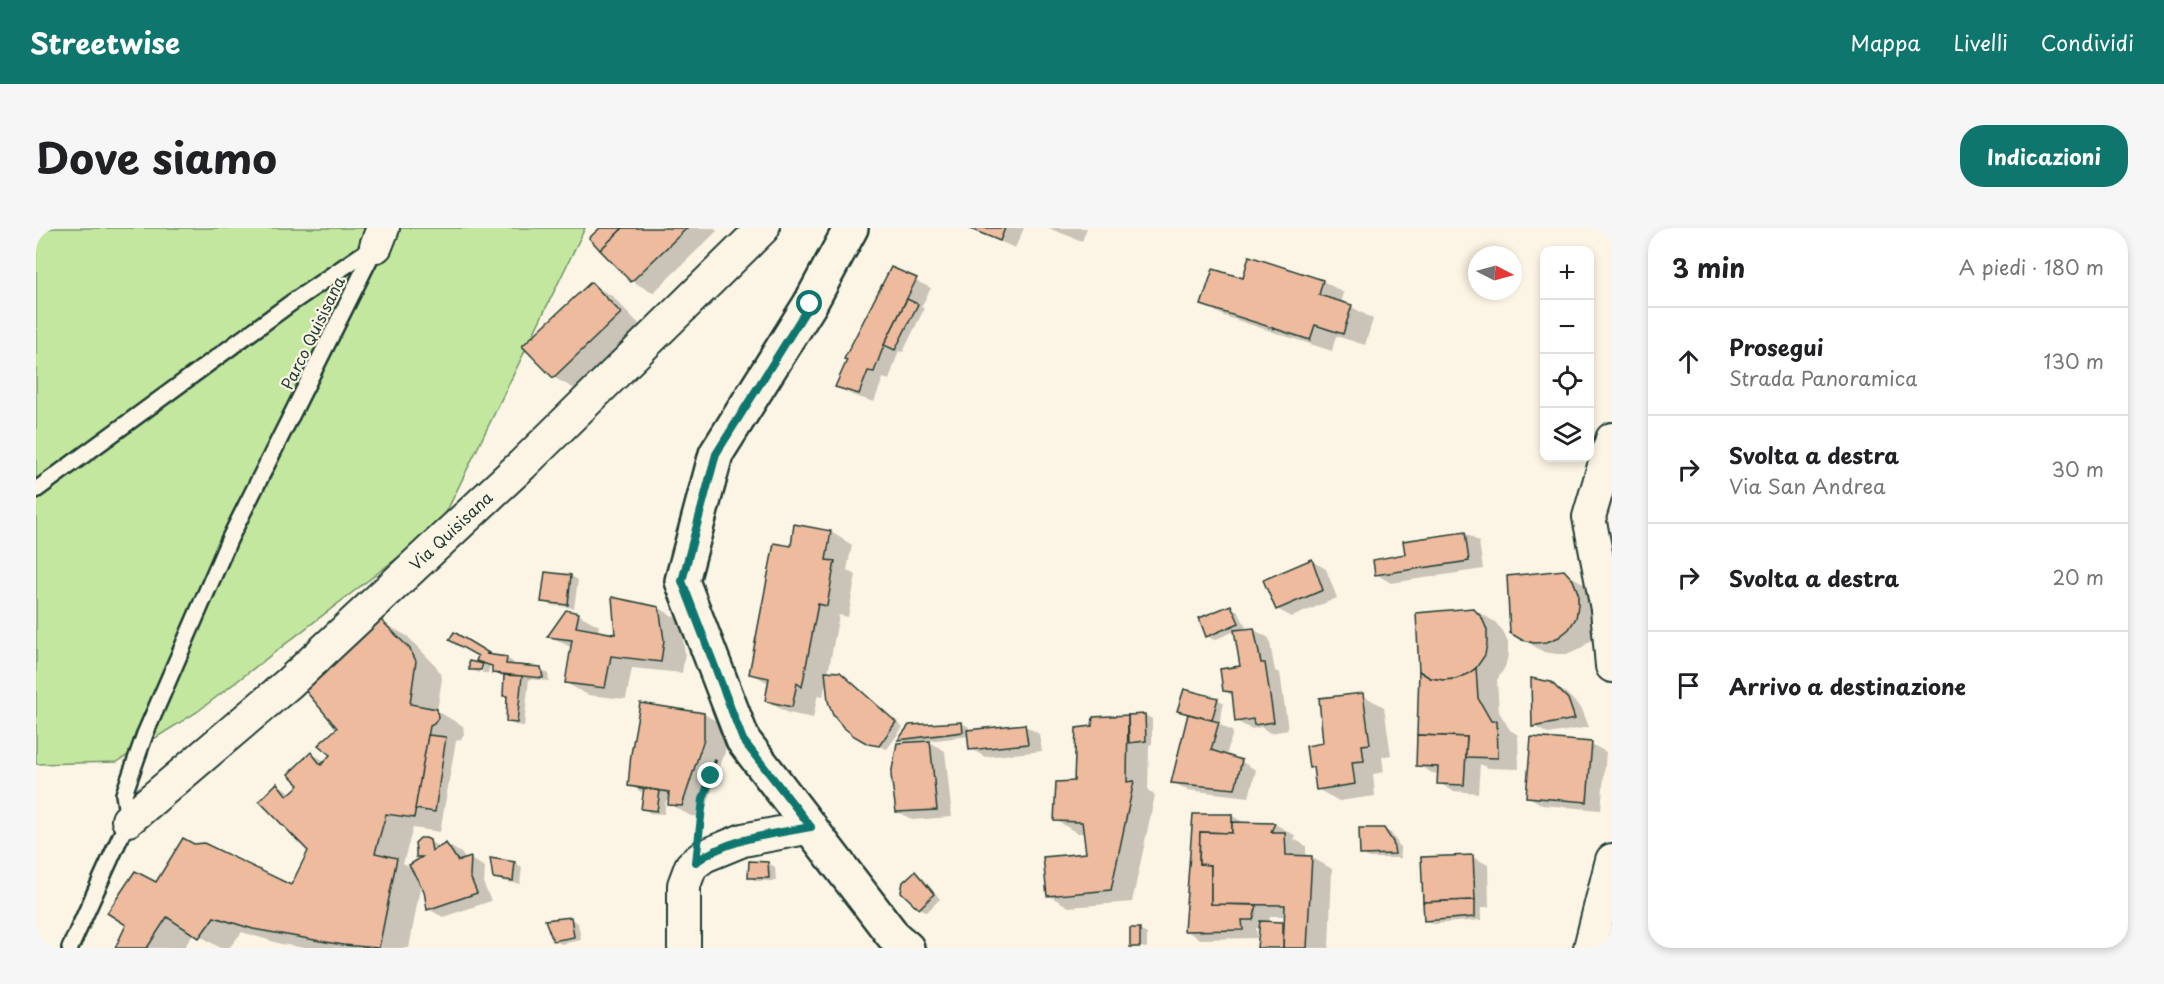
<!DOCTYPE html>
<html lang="it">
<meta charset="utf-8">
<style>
:root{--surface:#fff;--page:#f6f6f6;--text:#202124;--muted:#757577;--line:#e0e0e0;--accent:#0f766e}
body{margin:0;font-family:"Playpen Sans",sans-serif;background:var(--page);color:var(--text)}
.controls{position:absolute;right:18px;top:18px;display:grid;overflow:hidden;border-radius:12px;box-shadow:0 3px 9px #0003}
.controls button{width:54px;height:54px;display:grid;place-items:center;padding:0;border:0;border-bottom:2px solid var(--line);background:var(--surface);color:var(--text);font:30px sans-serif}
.compass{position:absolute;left:1432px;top:18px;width:54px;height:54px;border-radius:50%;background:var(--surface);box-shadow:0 3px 9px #0003;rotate:96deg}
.stop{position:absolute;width:18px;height:18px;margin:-14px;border:4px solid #0f766e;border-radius:50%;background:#fff}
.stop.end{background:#0f766e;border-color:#fff;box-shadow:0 2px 6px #0008}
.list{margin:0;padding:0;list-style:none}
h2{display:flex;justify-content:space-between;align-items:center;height:78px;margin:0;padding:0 24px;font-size:26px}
h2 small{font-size:20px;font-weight:400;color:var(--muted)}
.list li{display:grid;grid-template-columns:39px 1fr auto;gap:18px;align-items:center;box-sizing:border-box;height:108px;padding:0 24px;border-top:2px solid var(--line)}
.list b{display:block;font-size:22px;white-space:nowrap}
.list p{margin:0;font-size:20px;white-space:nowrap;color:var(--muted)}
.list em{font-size:20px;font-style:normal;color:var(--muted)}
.icon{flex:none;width:33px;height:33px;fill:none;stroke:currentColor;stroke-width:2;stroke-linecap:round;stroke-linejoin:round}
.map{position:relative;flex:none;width:1576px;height:720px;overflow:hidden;border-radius:24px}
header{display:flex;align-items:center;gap:36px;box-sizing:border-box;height:84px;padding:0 30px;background:var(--accent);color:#fff}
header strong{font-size:28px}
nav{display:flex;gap:33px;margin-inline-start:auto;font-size:21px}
.intro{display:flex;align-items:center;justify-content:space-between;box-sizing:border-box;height:144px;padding:0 36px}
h1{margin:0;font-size:42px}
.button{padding:15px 27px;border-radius:24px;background:var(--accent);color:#fff;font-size:21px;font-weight:700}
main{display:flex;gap:36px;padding:0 36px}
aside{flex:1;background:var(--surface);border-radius:24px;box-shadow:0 3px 9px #0003}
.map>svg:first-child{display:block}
.green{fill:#c4e7a0;stroke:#72926a;stroke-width:1.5}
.shadow{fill:#0003;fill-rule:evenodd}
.building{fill:#eebb9f;stroke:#1f3d34;stroke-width:1.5}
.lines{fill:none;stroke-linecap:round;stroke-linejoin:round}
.service-casing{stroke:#1f3d34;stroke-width:20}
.minor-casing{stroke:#1f3d34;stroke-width:36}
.secondary-casing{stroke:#1f3d34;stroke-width:38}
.path{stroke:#1f3d34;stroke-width:4;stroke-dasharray:4.5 4.5;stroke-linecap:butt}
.service{stroke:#fcf5e5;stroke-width:15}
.minor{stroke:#fcf5e5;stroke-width:32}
.secondary{stroke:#fcf5e5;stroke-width:33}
.route{stroke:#0f766e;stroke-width:8}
.labels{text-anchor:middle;stroke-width:4.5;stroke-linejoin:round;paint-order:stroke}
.street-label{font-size:16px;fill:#1f3d34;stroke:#fcf5e5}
</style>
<header>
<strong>Streetwise</strong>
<nav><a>Mappa</a><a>Livelli</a><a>Condividi</a></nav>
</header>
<div class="intro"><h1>Dove siamo</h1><a class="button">Indicazioni</a></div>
<main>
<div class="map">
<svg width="1576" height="720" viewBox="0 0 1576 720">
<rect width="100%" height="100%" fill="#fcf5e5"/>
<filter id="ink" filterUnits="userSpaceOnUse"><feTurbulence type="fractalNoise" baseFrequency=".0167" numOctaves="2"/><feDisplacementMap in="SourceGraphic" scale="12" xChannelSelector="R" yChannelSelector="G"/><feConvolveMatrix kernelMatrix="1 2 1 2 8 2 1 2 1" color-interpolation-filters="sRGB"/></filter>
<g filter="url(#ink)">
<!-- green -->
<polygon class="green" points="0,0 549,0 404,297 161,484 81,534 0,536"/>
<!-- shadow -->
<g class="shadow">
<polygon points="566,0 678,0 681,3 617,65 596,53"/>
<polygon points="934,0 988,0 979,20"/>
<polygon points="1012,0 1051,0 1046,13"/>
<polygon points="1214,30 1287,53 1308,65 1305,75 1316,79 1337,91 1329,117 1300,108 1296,123 1188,88 1167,76 1208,52"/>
<polygon points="855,41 895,60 885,79 888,81 867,124 863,123 862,125 853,152 847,150 838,174 816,167 801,158"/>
<polygon points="555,56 576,68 605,98 539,161 517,149"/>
<polygon points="795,304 816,317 811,342 820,347 812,389 803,387 792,445 803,445 811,450 867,499 851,521 833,515 790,452 787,469 782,466 777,490 752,485 731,473 734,456 715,445 756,320"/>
<polygon points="1429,305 1443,314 1447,341 1355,355 1340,346 1371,327"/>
<polygon points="1276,333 1290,341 1301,370 1256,389 1241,381"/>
<polygon points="1528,344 1550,357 1558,366 1561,402 1554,413 1544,421 1533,426 1521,426 1508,424 1476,405"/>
<polygon points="535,348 542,352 538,380 514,377 507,373"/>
<polygon points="1195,379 1202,383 1210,399 1200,403 1218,402 1233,410 1239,443 1244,445 1252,502 1234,505 1225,499 1215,501 1200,493 1198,468 1188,463 1206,439 1199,403 1178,412 1171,408"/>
<polygon points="623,380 644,392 649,425 646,445 596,440 590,471 552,467 530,455 536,420 513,408 542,386 563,398 562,404 580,408"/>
<polygon points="1437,381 1459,394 1467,403 1472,415 1472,427 1469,439 1461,452 1463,484 1474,502 1482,507 1483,541 1452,540 1444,536 1442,565 1417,563 1403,555 1403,546 1396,545 1382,537"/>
<polygon points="344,393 371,408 400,438 406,450 401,483 427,498 428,506 425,511 420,513 404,604 377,600 367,635 378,642 387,631 382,628 389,611 405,620 410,616 425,625 430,632 434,631 449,639 448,657 455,673 407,689 392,681 390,662 385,655 373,720 269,720 245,716 206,704 193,720 184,720 158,704 148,720 80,720 92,697 121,656 256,659 274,623 241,556 256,565 265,557 275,525 290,534 296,527 303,500"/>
<polygon points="419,406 455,428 470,430 477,434 477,438 504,441 512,445 513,453 493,451 488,498 479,497 472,493 472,469 468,467 469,449 457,445 458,440 454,438 452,445 446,445 448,437 445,437 443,445 434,441 434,435 449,437 442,433 444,428"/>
<polygon points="1515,456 1530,465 1546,481 1553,499 1512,506 1498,498"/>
<polygon points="1326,467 1348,479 1355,527 1346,529 1348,544 1337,546 1339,568 1303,573 1281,561 1279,541 1274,539"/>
<polygon points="1181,471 1188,475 1183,496 1197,504 1190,528 1206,534 1220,542 1213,569 1151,562 1137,554 1153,488 1143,483"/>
<polygon points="668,486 689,498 689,524 667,589 655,588 633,576 634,572 630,572 628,586 614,585 607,580 609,566 593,557"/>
<polygon points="1109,487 1116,491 1116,516 1113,517 1112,563 1119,567 1096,674 1033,679 1012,667 1051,627 1049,605 1041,605 1020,592 1039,554 1058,500 1058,490"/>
<polygon points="926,495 933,499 933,503 988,497 1003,506 1006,523 949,529 935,521 933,508 892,513 909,523 916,589 876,592 862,583 872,516 865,511"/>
<polygon points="1555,516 1570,524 1565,582 1506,577 1492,568"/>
<path d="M1195,587L1210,596H1239L1260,608L1258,611L1270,618V629H1275L1296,641L1293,720H1223L1225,700H1220L1221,710L1164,711L1149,702ZM1234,688H1250V697L1233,695Z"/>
<polygon points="1347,601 1355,605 1364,619 1365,630 1333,630 1326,626"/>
<polygon points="1437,629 1452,637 1453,679 1446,679 1445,692 1397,696 1389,692"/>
<polygon points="456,632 479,635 486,639 484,656 465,653 458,649"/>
<polygon points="732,635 739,639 740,653 720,653 713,649"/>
<polygon points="879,645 886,649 904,671 891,684 884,680"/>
<polygon points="535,691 542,695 545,712 525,716 518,712"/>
<polygon points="1104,702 1111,706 1111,720 1095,718"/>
<polygon points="1576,716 1576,720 1568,720 1569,717"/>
</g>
<!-- building -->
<g class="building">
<polygon points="564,0 587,0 564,22 553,10"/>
<polygon points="587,0 651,0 595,54 564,22"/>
<polygon points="932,0 969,0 964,13"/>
<polygon points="1213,28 1287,52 1283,67 1316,77 1307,106 1279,97 1274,112 1165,77 1177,41 1207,50"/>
<polygon points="855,39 881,50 848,117 838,144 832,143 823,166 799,159 811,132 808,131"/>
<polygon points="555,54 585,85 517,150 486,118"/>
<polygon points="871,71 882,76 859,122 848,117"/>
<polygon points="758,296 795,303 790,332 799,333 791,378 782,376 766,459 761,455 756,479 729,473 733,450 713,446 738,315 755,318"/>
<polygon points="1429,304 1433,333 1339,347 1337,332 1369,326 1367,313"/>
<polygon points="1276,331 1287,362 1240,382 1227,352"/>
<polygon points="1528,342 1537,352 1542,365 1542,377 1540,390 1533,401 1523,409 1511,414 1498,415 1486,412 1474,405 1471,348"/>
<polygon points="509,344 535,347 532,377 505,374"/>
<polygon points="576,369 623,379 628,412 625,434 575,428 569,460 529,455 536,412 511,409 530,382 543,385 540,399 579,406"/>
<polygon points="1195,377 1203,395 1170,409 1163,390"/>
<polygon points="1437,380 1446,390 1451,402 1451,415 1449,427 1440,440 1432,446 1420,451 1407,452 1394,450 1383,443 1380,385"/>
<polygon points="344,391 374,421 380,433 374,476 401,481 402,490 398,496 394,498 378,590 350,586 339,625 361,630 343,720 307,717 217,701 178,689 163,710 131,689 111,720 79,720 90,697 71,685 99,643 120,654 147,610 158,616 168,615 255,657 272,623 223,573 241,555 251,568 263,557 252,546 275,524 285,537 294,527 282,517 301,500 268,461"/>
<polygon points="1218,400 1225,435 1229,435 1238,494 1218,497 1217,491 1199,494 1196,464 1187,463 1184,441 1204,438 1198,402"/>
<polygon points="418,404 453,425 450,426 471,429 470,436 505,439 507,450 456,445 456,438 440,433 442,428 413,412"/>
<polygon points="433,433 447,436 445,442 433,442"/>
<polygon points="1440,440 1442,470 1455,493 1461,493 1462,530 1429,529 1431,509 1381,507 1383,443 1394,450 1407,452 1420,451 1432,446"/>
<polygon points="789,443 804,444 860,494 843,518 832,516 818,508 807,499 797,487 792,473"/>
<polygon points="468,447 486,448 481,495 470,494 471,468 467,468"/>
<polygon points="1495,450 1515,454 1532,471 1539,491 1496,499"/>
<polygon points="1148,461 1182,470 1176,492 1141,483"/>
<polygon points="1327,465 1334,516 1326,517 1328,533 1316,534 1319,556 1280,562 1277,539 1273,540 1270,518 1287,515 1283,470"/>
<polygon points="604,475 668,485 668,511 646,578 632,577 633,564 592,558 595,526"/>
<polygon points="1109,486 1110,513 1093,515 1092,487"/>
<polygon points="1152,486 1183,494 1175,522 1206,532 1199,561 1135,555"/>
<polygon points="1092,487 1091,554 1098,553 1075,662 1011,668 1007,629 1050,625 1046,594 1018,593 1020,554 1038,553 1040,500 1056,498 1057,489"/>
<polygon points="926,494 927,504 862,512 873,497"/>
<polygon points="989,496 992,516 933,522 931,502"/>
<polygon points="392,507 410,509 399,584 379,581"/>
<polygon points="1381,507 1431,509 1428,557 1401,556 1402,539 1380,538"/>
<polygon points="1495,509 1556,514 1551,574 1490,569"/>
<polygon points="894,513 901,582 860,584 855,547 861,515"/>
<polygon points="608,560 624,563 621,583 605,581"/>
<polygon points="1157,586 1196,586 1196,605 1164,604 1163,636 1175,637 1175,676 1221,677 1217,692 1206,692 1207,702 1148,703"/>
<polygon points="1196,594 1239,595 1235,604 1249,604 1250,627 1276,628 1271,720 1247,720 1249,677 1175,676 1175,637 1163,636 1164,604 1196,605"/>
<polygon points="1323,600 1348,600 1357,614 1359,626 1324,627"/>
<polygon points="384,610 390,610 394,612 396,623 410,615 422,633 435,629 434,648 441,665 391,682 388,663 373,637 386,629 380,629 380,622 379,615"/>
<polygon points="1437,627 1439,672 1387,674 1385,629"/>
<polygon points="454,630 479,634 477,653 457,650"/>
<polygon points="713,633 732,634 733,650 712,650"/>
<polygon points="879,643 898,666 883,681 865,664 867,654"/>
<polygon points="1439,672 1439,689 1388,693 1387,674"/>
<polygon points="535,689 538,709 517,713 509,692"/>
<polygon points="1224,693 1247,694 1247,720 1221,720"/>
<rect x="1094" y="700" width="10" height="19"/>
</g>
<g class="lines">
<defs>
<g id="service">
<polyline points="0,262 255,75 337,19"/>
<polyline points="34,720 92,592 88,566 109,506 193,312 340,18"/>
</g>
<g id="minor">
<polyline points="340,18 347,0"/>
<polyline points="1576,211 1553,289 1571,381 1576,438"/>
<polyline points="92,592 253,455 486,237 727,0"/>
<polyline points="648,720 648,657 655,638 668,628 707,612 775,599"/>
<polyline points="1554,720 1576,632"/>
</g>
<polyline id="secondary" points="815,0 774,76 680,226 646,353 707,512 859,710 871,720"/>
</defs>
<!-- service casing -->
<use href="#service" class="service-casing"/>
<!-- minor casing -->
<use href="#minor" class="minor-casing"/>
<!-- secondary casing -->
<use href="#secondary" class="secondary-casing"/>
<!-- path -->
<polyline class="path" points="664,597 667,571 680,529"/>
<!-- service -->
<use href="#service" class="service"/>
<!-- minor -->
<use href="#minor" class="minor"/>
<!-- secondary -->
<use href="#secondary" class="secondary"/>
</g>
</g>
<g class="lines" filter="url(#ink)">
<!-- route -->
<path class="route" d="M675,548L667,571L660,634C692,610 737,606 775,599L707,512L646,353L680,226L774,76"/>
</g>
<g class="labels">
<!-- street labels -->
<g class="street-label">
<text transform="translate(277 105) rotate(-64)" y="6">Parco Quisisana</text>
<text transform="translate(415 303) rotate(-43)" y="6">Via Quisisana</text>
</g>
</g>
</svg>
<div class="controls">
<button>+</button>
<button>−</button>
<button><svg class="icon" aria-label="locate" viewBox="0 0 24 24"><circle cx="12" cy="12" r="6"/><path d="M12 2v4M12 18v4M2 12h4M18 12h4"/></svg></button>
<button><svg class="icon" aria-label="layers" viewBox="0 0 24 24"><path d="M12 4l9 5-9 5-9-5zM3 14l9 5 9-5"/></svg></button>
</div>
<svg class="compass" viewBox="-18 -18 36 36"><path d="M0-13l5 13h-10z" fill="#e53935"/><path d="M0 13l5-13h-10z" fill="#757577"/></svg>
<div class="stop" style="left:774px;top:76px"></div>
<div class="stop end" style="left:675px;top:548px"></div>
</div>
<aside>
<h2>3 min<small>A piedi · 180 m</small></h2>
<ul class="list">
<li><svg class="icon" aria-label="ahead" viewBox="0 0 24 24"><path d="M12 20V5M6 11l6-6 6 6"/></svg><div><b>Prosegui</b><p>Strada Panoramica</p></div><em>130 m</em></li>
<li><svg class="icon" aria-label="right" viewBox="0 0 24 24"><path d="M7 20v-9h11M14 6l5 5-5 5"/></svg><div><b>Svolta a destra</b><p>Via San Andrea</p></div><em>30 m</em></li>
<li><svg class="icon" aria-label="right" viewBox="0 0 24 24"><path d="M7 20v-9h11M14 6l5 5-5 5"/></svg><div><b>Svolta a destra</b></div><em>20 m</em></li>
<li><svg class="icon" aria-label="arrive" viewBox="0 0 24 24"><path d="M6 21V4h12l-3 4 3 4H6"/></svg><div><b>Arrivo a destinazione</b></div></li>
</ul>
</aside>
</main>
